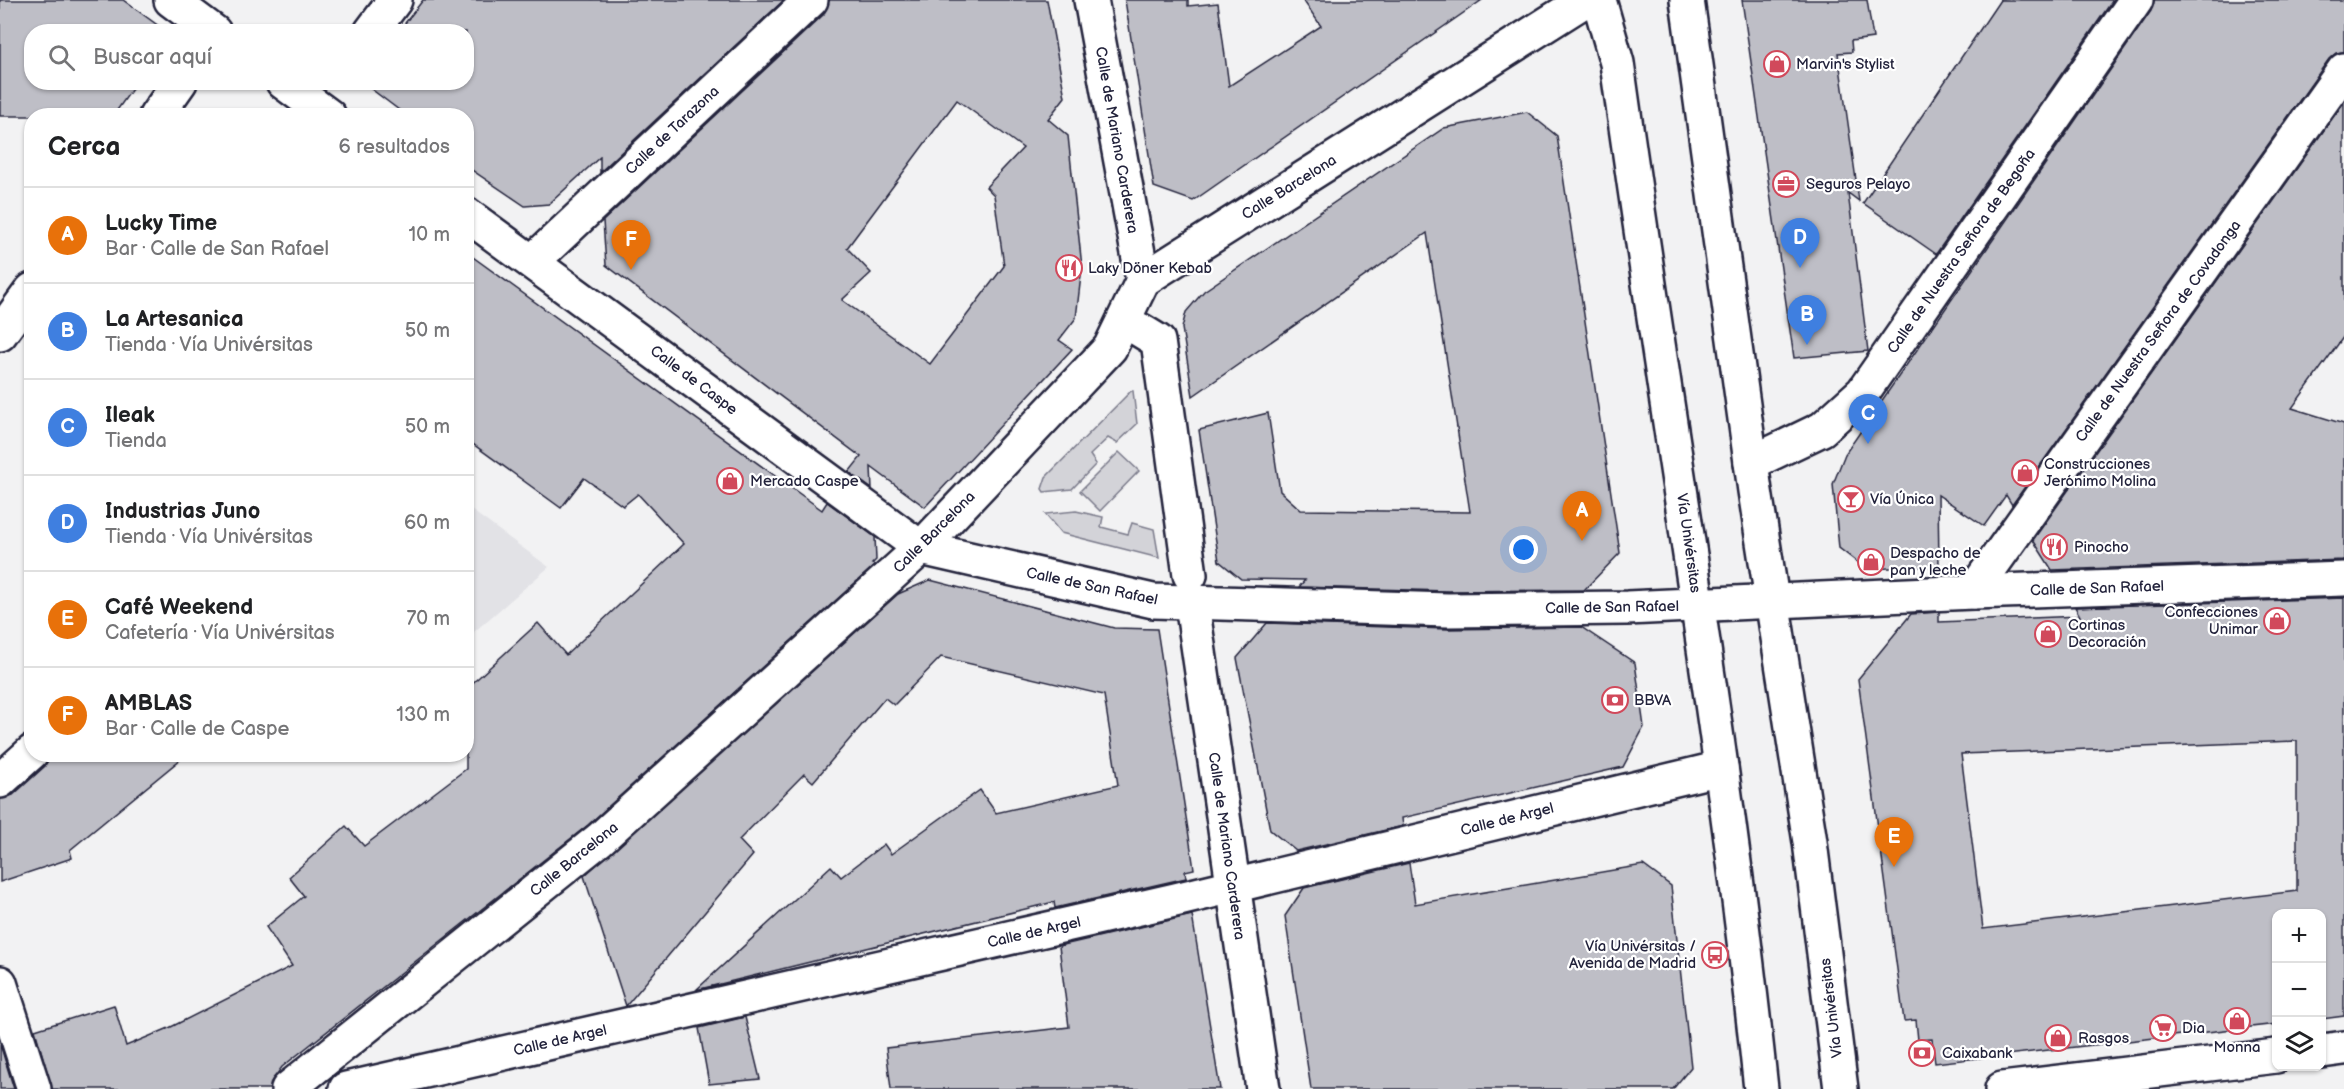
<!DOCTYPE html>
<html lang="es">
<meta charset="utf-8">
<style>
:root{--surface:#fff;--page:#f2f2f2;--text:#202124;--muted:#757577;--line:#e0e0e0;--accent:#d1495b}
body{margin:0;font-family:"Balsamiq Sans",sans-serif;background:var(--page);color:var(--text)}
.controls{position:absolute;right:18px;bottom:18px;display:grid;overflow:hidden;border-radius:12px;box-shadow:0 2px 4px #0004}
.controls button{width:54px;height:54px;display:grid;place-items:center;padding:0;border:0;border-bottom:2px solid var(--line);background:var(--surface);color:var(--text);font:30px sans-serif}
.you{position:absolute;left:1524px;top:550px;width:21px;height:21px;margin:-15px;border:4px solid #fff;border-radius:50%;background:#1a73e8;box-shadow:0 0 0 9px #1a73e833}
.badge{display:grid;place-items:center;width:39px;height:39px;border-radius:50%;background:var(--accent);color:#fff;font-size:20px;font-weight:700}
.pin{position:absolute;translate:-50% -50px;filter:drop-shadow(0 2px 3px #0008)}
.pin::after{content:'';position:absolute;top:32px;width:21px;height:18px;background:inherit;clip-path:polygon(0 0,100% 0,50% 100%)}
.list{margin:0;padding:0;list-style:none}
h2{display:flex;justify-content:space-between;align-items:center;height:78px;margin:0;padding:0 24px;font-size:26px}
h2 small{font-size:20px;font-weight:400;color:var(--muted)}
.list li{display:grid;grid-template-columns:39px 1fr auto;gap:18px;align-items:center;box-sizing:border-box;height:96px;padding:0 24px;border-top:2px solid var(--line)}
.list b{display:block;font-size:22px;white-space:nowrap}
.list p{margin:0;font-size:20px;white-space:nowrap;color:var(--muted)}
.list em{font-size:20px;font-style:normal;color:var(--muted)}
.icon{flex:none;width:33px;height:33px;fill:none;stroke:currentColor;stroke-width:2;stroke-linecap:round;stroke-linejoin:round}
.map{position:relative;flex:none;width:2344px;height:1089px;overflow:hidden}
.search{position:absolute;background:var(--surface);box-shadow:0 2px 4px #0004;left:24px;top:24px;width:450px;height:66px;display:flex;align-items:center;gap:15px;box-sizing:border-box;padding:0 21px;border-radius:24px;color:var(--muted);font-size:22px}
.panel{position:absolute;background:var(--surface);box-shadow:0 2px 4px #0004;left:24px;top:108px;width:450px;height:654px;border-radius:24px}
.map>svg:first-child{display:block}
.built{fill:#e2e2e6}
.green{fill:#d3d3d8;stroke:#7a7a8a;stroke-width:1.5}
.building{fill:#bebec6;stroke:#22223b;stroke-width:1.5;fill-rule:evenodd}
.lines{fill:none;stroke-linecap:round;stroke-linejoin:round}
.minor-casing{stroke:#22223b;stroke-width:38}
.major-casing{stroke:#22223b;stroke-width:38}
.minor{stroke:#fff;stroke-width:33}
.major{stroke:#fff;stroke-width:33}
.labels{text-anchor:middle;stroke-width:4.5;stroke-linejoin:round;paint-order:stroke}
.poi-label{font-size:15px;fill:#22223b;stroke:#fff;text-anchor:start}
.street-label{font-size:15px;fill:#22223b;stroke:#fff}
</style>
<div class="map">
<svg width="2344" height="1089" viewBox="0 0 2344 1089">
<rect width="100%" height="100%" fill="#f2f2f3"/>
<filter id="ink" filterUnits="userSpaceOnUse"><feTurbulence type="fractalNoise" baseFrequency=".0167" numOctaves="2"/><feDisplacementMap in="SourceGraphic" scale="12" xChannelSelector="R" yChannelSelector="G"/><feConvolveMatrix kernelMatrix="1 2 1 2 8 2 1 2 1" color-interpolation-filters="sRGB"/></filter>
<g filter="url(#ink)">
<!-- built -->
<polygon class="built" points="467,507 549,567 467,638"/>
<!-- green -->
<g class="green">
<polygon points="1131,391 1133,391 1137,424 1117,443 1108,438 1090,455 1096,464 1072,489 1044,492 1042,489 1046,477"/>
<polygon points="1119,452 1139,471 1100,511 1080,491"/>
<polygon points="1076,511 1103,517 1101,527 1128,534 1132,523 1154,529 1159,558 1061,533 1045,514"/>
</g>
<!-- building -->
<g class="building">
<polygon points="0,0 123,0 167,32 32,32 32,82 137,82 113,116 0,116"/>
<polygon points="423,0 784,0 600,172 600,157 549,204 525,206 466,166 466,116 407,116 362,82 466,82 466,32 398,32"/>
<path d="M829,0H1047L1065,97L1048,119L1068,136L1082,267L1076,318L1059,340L1072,349L925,507L871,467L872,489L849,472L861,457L606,265L603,221L824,14ZM957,100L1023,148L986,187L994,195L1004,266L930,364L842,300L871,273L847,248Z"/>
<polygon points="1125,0 1188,0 1188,6 1218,3 1229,86 1321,26 1303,0 1482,0 1193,201 1154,187"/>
<polygon points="1742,0 1867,0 1873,38 1851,41 1852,52 1838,53 1859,201 1848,193 1868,351 1794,358"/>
<polygon points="2000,0 2113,0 1936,254 1863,203"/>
<polygon points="2154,0 2344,0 2344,52 2336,53 2329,59 2012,505 2006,495 1984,526 1938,495 1939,566 1866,569 1839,548 1833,484 1845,454 2151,11"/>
<polygon points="2344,102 2344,336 2292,408 2344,424 2344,560 2052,570 2033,540"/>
<polygon points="1527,112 1557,136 1620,553 1584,590 1448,591 1299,587 1305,580 1241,579 1219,561 1199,430 1268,413 1280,491 1301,510 1470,512 1427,233 1193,396 1182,328 1186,312 1204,291 1444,128"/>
<polygon points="466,252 822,510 827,502 875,537 876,560 872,564 875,565 588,825 282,1067 271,1082 270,1089 52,1089 35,1030 114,1005 126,1046 169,1028 292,966 266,927 304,896 289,877 346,826 364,846 466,769 466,689 538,623 566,655 684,544 638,494 623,506 584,478 561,508 466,439"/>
<polygon points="930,580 1114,628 1157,629 1194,869 1185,871 1186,878 1055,908 1054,902 696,990 831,866 841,877 884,844 891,854 980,790 996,813 1118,785 1104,695 941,657 894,705 885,698 813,782 804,774 739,840 753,855 626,1006 584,876 898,594"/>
<path d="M2344,598V1016L2322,1019V914H2277V1024L1935,1063L1932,1039L1918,1040L1916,1020L1904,1021L1858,679L1911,614L1939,612V622L2080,616L2075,607ZM2297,741V891L1983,929L1961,754Z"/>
<polygon points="1267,623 1448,629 1581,627 1635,663 1644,727 1623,767 1402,818 1403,826 1296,851 1270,830 1237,658"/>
<polygon points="50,754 187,754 70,850 72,858 0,882 0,799 13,795 45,766"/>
<polygon points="1409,863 1415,904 1643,865 1671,886 1691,1067 1673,1089 1311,1089 1285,916 1304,888"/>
<polygon points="1192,915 1220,1089 891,1089 886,1048 1069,1027 1059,946"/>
<polygon points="745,1017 760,1079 709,1084 699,1028"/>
<polygon points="0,1044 14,1089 0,1089"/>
</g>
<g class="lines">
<defs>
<g id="minor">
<polyline points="171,0 214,32"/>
<polyline points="1091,0 1143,280"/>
<polyline points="371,32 395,0"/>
<polyline points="283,82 329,116"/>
<polyline points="156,116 180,82"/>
<polyline points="466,214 921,548 1153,601 1448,610 1627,608 1973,592 2344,579"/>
<polyline points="533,261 811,0"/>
<polyline points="1140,330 1158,341 1190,575"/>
<polyline points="0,334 32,290"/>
<polyline points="1751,463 1822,429 1863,392 2136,0"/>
<polyline points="1973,592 2344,70"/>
<polyline points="1192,604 1263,1089"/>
<polyline points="0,781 32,752"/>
<polyline points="0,983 34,1089"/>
<polyline points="288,1089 600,839 921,548 1110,348 1143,280 1585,0"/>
<polyline points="346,1089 1175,900 1721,768"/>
</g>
<g id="major">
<path d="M1599,0L1617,63C1664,405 1725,745 1761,1089"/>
<polyline points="1687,0 1755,491 1810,842 1841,1089"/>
<polyline points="2322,1051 2344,1048"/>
<polyline points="2002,1089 2276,1056"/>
</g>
</defs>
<!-- minor casing -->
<use href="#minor" class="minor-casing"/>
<!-- major casing -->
<use href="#major" class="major-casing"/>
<!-- minor -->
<use href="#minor" class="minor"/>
<!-- major -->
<use href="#major" class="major"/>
</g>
</g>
<!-- icons -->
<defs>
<symbol id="shop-ring" viewBox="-11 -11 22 22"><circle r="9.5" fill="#fff" stroke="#d1495b" stroke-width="1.5"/><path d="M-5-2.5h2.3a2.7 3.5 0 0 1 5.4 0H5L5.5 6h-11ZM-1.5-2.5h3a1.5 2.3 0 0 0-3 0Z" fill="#d1495b"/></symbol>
<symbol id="office-ring" viewBox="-11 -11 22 22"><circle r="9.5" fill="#fff" stroke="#d1495b" stroke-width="1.5"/><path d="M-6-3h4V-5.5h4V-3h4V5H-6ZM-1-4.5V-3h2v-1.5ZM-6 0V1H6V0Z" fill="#d1495b"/></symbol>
<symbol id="restaurant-ring" viewBox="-11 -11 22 22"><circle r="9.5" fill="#fff" stroke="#d1495b" stroke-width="1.5"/><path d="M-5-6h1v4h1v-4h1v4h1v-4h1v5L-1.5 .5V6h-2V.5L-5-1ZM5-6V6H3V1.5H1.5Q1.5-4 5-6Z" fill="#d1495b"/></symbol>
<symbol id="bar-ring" viewBox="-11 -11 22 22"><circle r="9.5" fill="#fff" stroke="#d1495b" stroke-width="1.5"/><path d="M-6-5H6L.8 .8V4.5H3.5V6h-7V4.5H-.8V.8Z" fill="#d1495b"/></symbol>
<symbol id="bank-ring" viewBox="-11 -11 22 22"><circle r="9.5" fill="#fff" stroke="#d1495b" stroke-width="1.5"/><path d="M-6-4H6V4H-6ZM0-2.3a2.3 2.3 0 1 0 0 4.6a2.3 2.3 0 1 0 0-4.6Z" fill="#d1495b"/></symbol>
<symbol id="bus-ring" viewBox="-11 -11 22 22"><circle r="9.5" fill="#fff" stroke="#d1495b" stroke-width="1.5"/><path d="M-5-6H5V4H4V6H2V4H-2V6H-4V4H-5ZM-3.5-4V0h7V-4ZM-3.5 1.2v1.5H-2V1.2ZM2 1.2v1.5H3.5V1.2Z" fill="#d1495b"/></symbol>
<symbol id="supermarket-ring" viewBox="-11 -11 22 22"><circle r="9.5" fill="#fff" stroke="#d1495b" stroke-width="1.5"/><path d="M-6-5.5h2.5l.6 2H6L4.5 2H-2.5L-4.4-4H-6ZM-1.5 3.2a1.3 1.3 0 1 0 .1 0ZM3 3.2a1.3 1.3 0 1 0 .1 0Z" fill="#d1495b"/></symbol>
</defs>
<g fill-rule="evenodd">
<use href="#shop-ring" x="1762" y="49" width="30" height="30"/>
<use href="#office-ring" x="1771" y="169" width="30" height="30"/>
<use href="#restaurant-ring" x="1054" y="253" width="30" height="30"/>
<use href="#shop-ring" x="2010" y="458" width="30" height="30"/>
<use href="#shop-ring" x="715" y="466" width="30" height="30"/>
<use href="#bar-ring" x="1836" y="484" width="30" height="30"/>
<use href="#restaurant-ring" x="2039" y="532" width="30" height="30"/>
<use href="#shop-ring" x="1856" y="547" width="30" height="30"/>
<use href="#shop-ring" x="2262" y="606" width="30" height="30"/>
<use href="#shop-ring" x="2033" y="619" width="30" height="30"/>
<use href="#bank-ring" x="1600" y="685" width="30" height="30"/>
<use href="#bus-ring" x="1700" y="940" width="30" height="30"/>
<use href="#shop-ring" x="2222" y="1006" width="30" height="30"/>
<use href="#supermarket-ring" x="2148" y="1013" width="30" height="30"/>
<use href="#shop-ring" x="2043" y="1023" width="30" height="30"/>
<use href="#bank-ring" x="1907" y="1038" width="30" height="30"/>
</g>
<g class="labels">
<!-- poi labels -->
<g class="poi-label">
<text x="1796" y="69">Marvin's Stylist</text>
<text x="1806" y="189">Seguros Pelayo</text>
<text x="1088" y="273">Laky Döner Kebab</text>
<text x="2044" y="469">Construcciones<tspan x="2044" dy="17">Jerónimo Molina</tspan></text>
<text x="750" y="486">Mercado Caspe</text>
<text x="1870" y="504">Vía Única</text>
<text x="2074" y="552">Pinocho</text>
<text x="1890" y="558">Despacho de<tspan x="1890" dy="17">pan y leche</tspan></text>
<text x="2258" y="617" text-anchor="end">Confecciones<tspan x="2258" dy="17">Unimar</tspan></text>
<text x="2068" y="630">Cortinas<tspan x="2068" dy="17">Decoración</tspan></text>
<text x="1634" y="705">BBVA</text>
<text x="1696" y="951" text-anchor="end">Vía Univérsitas /<tspan x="1696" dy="17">Avenida de Madrid</tspan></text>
<text x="2182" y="1033">Dia</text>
<text x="2078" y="1043">Rasgos</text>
<text x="2237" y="1052" text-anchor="middle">Monna</text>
<text x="1942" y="1058">Caixabank</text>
</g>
<!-- street labels -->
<g class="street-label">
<text transform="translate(672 130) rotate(-43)" y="5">Calle de Tarazona</text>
<text transform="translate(1117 140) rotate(80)" y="5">Calle de Mariano Carderera</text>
<text transform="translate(1289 187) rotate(-32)" y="5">Calle Barcelona</text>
<text transform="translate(1961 251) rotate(-55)" y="5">Calle de Nuestra Señora de Begoña</text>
<text transform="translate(2158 331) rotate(-54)" y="5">Calle de Nuestra Señora de Covadonga</text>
<text transform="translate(694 380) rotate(37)" y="5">Calle de Caspe</text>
<text transform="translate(934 532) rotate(-45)" y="5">Calle Barcelona</text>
<text transform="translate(1689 543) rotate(82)" y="5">Vía Univérsitas</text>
<text transform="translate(1092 586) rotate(12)" y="5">Calle de San Rafael</text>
<text transform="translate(2097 588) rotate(-2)" y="5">Calle de San Rafael</text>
<text transform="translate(1612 607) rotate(-1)" y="5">Calle de San Rafael</text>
<text transform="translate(1507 819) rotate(-14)" y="5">Calle de Argel</text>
<text transform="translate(1227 846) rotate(82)" y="5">Calle de Mariano Carderera</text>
<text transform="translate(574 859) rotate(-39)" y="5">Calle Barcelona</text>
<text transform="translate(1034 932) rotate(-13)" y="5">Calle de Argel</text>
<text transform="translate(1831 1008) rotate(-97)" y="5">Vía Univérsitas</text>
<text transform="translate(560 1040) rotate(-13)" y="5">Calle de Argel</text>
</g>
</g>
</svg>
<div class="controls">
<button>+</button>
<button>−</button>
<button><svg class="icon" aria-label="layers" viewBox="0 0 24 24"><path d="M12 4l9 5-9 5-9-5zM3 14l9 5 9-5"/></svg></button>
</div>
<div class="you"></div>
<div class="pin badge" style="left:1582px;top:541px;background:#e8710a">A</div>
<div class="pin badge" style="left:1807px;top:345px;background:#3f7fe0">B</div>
<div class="pin badge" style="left:1868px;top:444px;background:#3f7fe0">C</div>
<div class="pin badge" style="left:1800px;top:268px;background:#3f7fe0">D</div>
<div class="pin badge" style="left:1894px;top:867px;background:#e8710a">E</div>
<div class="pin badge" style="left:631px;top:270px;background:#e8710a">F</div>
<div class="search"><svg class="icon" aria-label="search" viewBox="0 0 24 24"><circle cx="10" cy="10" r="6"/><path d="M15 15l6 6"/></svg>Buscar aquí</div>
<section class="panel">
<h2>Cerca<small>6 resultados</small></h2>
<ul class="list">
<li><span class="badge" style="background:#e8710a">A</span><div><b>Lucky Time</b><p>Bar · Calle de San Rafael</p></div><em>10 m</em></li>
<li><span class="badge" style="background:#3f7fe0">B</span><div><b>La Artesanica</b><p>Tienda · Vía Univérsitas</p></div><em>50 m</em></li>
<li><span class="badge" style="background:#3f7fe0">C</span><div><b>Ileak</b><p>Tienda</p></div><em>50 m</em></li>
<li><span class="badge" style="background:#3f7fe0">D</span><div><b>Industrias Juno</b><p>Tienda · Vía Univérsitas</p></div><em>60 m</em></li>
<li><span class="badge" style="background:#e8710a">E</span><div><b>Café Weekend</b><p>Cafetería · Vía Univérsitas</p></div><em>70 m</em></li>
<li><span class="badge" style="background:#e8710a">F</span><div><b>AMBLAS</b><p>Bar · Calle de Caspe</p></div><em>130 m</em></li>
</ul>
</section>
</div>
